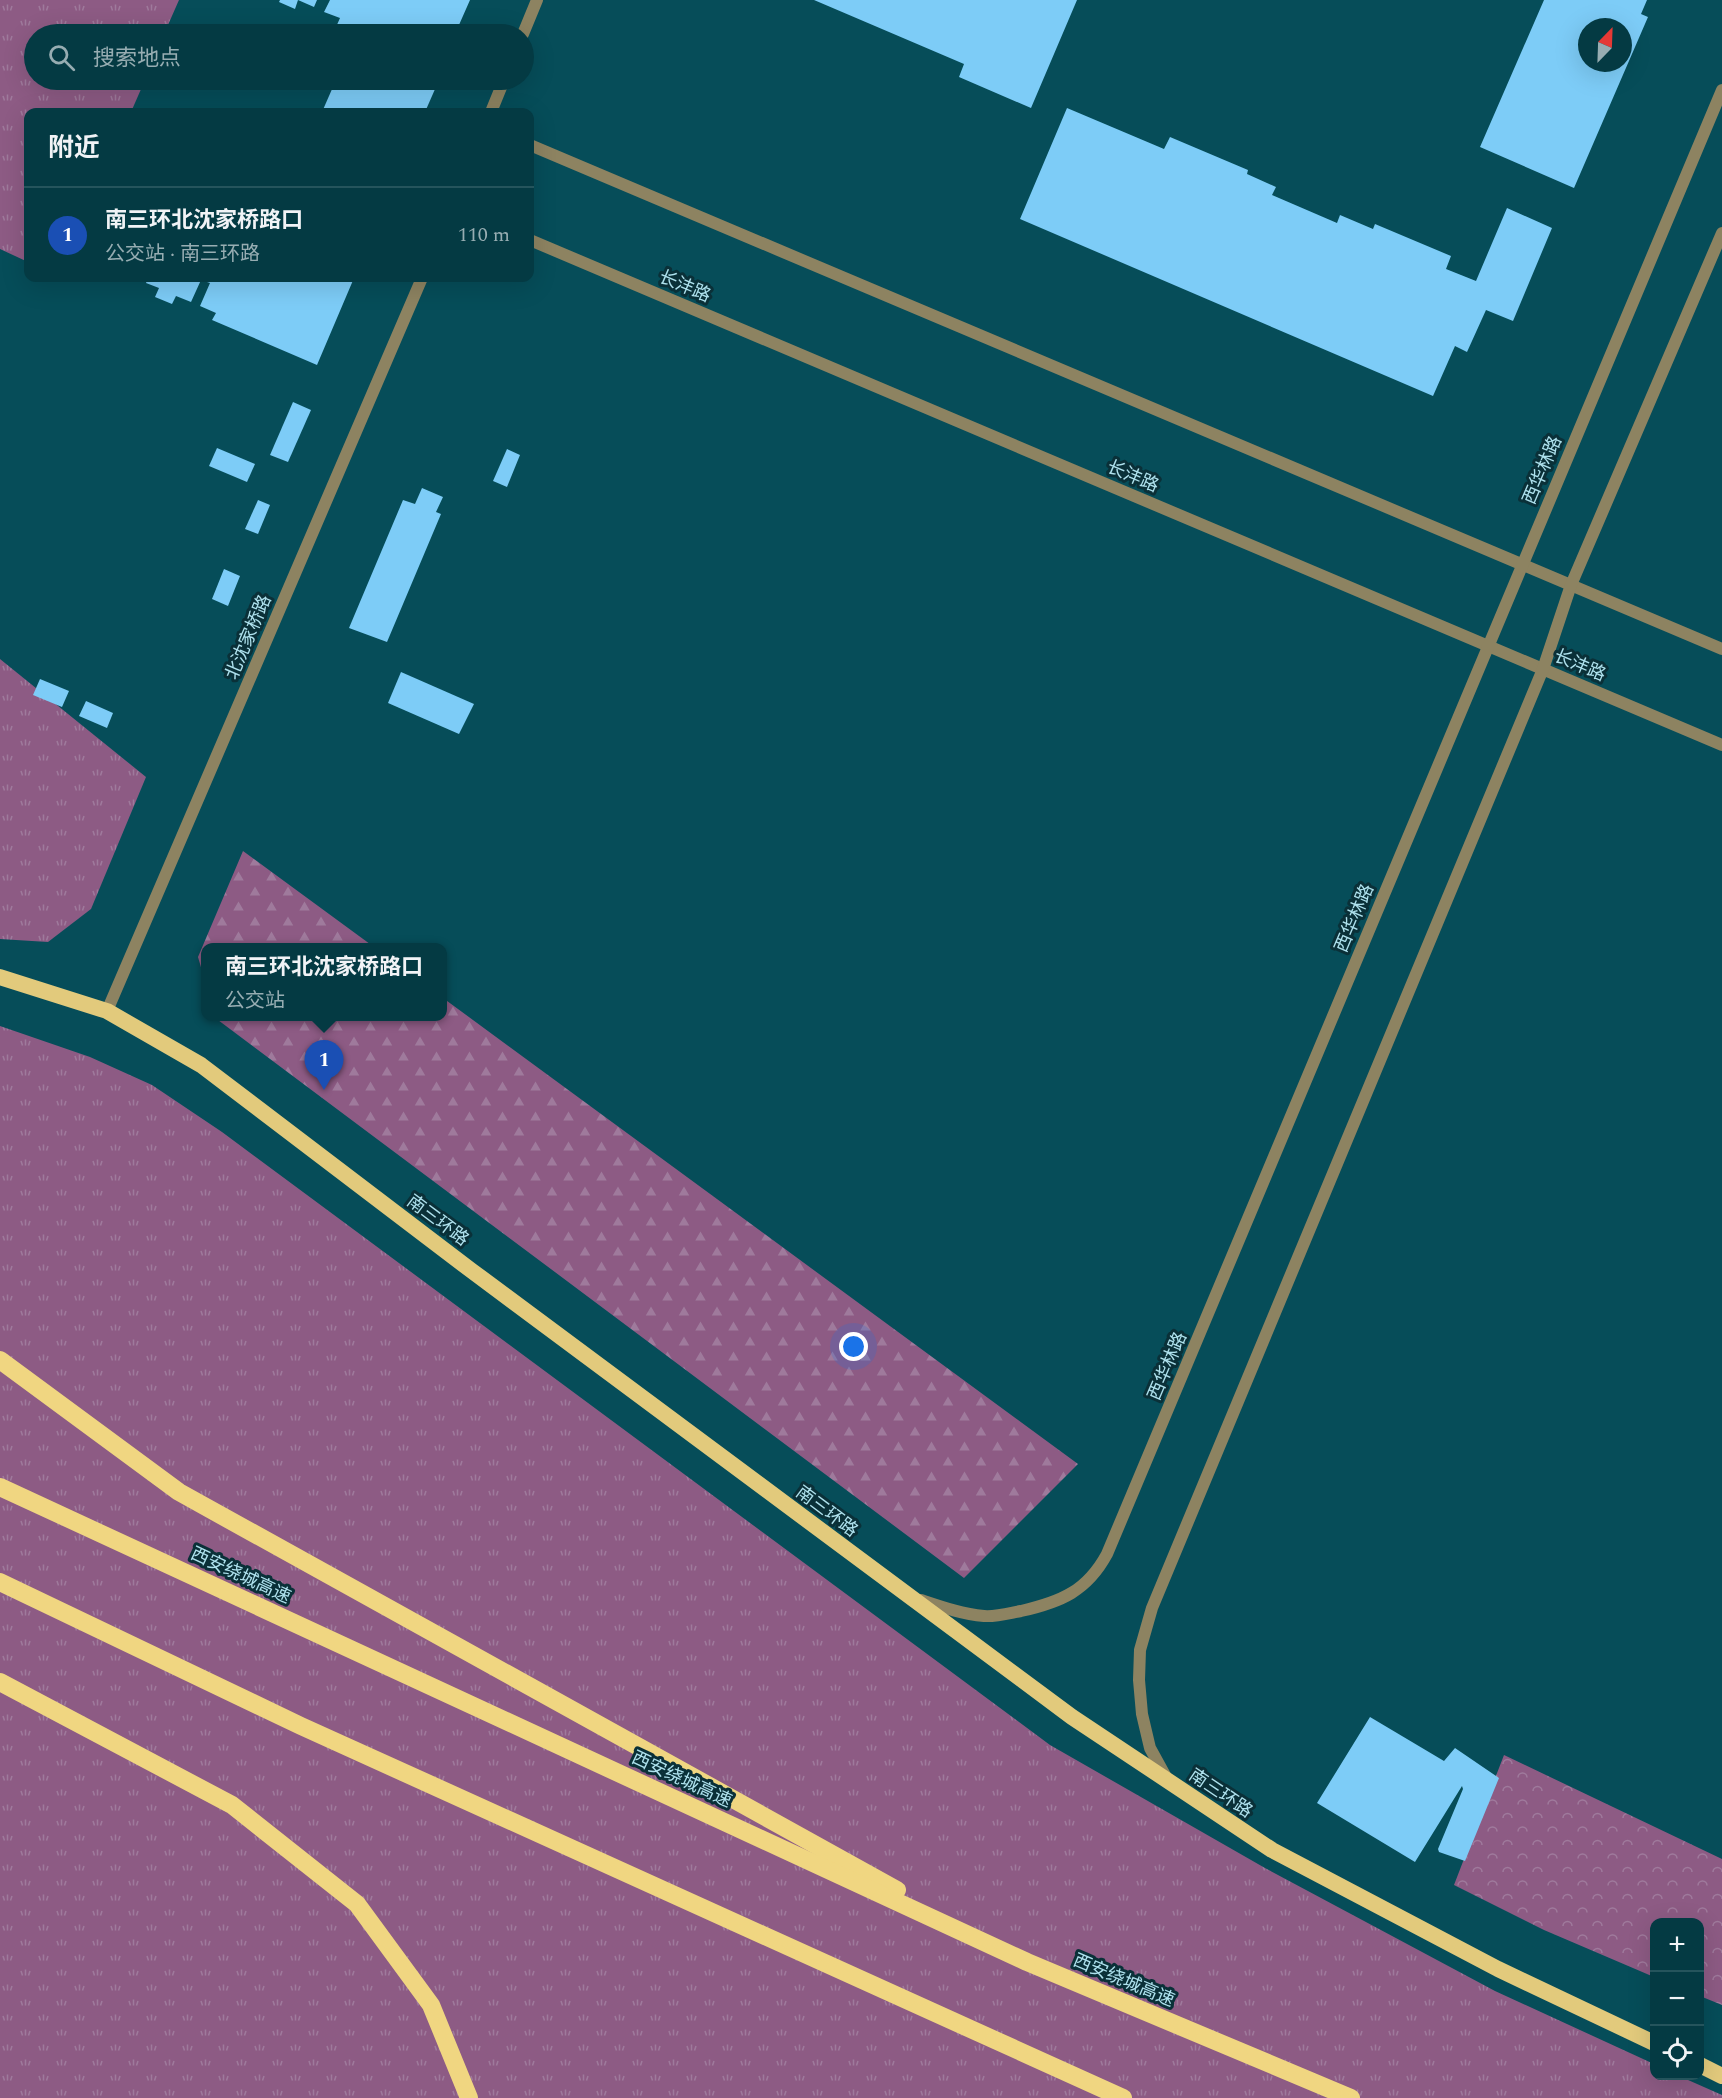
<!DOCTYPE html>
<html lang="zh">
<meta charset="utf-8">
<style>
:root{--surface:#043a43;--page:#12454e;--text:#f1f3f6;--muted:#97adb2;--line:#25545c;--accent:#f49e8a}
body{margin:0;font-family:Spectral,"Noto Sans SC",serif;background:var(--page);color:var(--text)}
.controls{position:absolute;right:18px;bottom:18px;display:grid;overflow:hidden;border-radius:12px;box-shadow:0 6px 24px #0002}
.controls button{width:54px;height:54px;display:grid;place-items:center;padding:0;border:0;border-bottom:2px solid var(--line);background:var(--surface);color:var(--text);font:30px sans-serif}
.compass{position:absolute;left:1578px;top:18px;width:54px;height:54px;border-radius:50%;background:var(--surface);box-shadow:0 6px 24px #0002;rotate:23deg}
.you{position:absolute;left:854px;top:1347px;width:21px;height:21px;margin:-15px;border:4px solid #fff;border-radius:50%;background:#1a73e8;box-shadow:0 0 0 9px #1a73e833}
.badge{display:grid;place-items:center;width:39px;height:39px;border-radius:50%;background:var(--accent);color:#fff;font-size:20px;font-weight:700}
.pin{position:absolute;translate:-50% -50px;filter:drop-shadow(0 2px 3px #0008)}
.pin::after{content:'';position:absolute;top:32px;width:21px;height:18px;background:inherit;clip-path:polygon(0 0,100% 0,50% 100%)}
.popup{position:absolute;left:201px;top:943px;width:246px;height:78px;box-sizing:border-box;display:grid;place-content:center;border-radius:12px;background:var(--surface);filter:drop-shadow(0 2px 4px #0005);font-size:20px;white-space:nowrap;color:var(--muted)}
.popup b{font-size:22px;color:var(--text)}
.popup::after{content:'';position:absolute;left:50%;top:100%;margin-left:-12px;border:12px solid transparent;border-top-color:var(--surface)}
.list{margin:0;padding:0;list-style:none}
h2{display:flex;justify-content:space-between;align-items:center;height:78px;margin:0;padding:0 24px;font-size:26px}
h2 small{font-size:20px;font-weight:400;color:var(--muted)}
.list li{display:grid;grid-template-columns:39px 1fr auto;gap:18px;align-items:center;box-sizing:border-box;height:96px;padding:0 24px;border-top:2px solid var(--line)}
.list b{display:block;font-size:22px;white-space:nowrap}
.list p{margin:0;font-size:20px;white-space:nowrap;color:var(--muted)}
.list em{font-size:20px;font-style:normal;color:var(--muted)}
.icon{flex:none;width:33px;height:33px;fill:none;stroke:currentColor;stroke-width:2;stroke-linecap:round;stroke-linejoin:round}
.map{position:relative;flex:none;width:1722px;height:2098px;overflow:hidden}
.search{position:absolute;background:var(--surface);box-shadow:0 6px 24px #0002;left:24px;top:24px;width:510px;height:66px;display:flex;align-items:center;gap:15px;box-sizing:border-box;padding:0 21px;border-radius:33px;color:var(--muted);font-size:22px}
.panel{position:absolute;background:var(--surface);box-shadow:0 6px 24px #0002;left:24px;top:108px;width:510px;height:174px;border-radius:12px}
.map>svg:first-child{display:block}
.grass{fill:url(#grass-tufts)}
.forest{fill:url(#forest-firs)}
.park{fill:url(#park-crowns)}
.building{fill:#7dccf7;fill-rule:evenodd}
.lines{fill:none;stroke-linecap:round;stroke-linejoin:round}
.tertiary{stroke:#8d8361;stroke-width:12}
.trunk{stroke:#e2ca7c;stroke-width:16}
.motorway{stroke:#f0d681;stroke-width:18}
.labels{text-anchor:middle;stroke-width:6;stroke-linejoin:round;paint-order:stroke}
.street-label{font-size:18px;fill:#afe2ee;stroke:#0a3038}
</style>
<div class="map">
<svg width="1722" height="2098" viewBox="0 0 1722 2098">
<defs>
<pattern id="grass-tufts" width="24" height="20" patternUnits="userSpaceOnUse" patternTransform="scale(1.5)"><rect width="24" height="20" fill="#8d5b84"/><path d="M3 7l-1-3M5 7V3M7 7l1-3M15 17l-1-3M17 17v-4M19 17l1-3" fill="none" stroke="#9f7a9c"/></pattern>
<pattern id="forest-firs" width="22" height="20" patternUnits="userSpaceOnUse" patternTransform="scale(1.5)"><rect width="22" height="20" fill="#8d5b84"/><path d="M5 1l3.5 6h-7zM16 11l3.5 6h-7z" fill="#9f7a9c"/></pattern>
<pattern id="park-crowns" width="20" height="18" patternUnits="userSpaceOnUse" patternTransform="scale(1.5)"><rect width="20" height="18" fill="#8d5b84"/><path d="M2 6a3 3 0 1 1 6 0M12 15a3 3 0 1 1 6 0" fill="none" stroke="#9f7a9c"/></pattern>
</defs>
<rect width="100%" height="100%" fill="#064d59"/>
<!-- grass -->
<g class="grass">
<polygon points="0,0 179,0 164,34 34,34 34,80 145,80 131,112 28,112 28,262 0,249"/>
<polygon points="0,659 146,777 91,909 48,942 0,939"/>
<polygon points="0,1026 90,1057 152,1085 222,1132 1050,1745 1265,1868 1495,1991 1654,2064 1654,2076 1679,2076 1722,2095 1722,2098 0,2098"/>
</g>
<!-- forest -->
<g class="forest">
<polygon points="243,851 374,947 206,948 205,981 198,957"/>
<polygon points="443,998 1078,1464 964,1578 218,1020 217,1017 442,1016"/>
</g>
<!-- park -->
<polygon class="park" points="1504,1755 1722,1859 1722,2005 1700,1996 1700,1922 1654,1922 1654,1977 1544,1930 1454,1885"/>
<!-- building -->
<g class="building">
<polygon points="280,0 317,0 314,7 298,0 295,9 279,2"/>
<polygon points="330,0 470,0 455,34 355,34 336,27 340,18 324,12"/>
<polygon points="814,0 1077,0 1031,108 959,77 964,64"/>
<path d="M1544,0H1647L1641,14L1648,17L1574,188L1480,147ZM1587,27H1623V63H1587Z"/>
<polygon points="336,80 439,80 425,112 322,112"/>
<polygon points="1067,108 1164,149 1170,137 1248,170 1247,174 1276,187 1272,195 1337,223 1340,215 1373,229 1375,224 1451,256 1446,269 1476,281 1507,208 1552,228 1513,321 1486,310 1467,352 1455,346 1433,396 1020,219"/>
<polygon points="148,278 354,278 317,365 212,320 216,313 200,306 210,283 201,280 191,302 176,296 172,304 155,297 159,288 146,283"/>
<polygon points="293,402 311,410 288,462 270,455"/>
<polygon points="217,448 255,464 247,482 209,466"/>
<polygon points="507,449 520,455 507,487 493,481"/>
<polygon points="422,488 443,497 436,512 441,514 387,642 349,628 403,500 415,504"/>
<polygon points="258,500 270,505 258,534 245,529"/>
<polygon points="224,569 240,576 228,606 212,599"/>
<polygon points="401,672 474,704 459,734 388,703"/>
<polygon points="40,679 69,691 62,707 33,695"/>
<polygon points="86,701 113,713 107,728 79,716"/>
<polygon points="1370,1717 1444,1761 1455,1748 1499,1778 1465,1861 1439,1852 1438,1849 1463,1789 1462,1786 1415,1862 1317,1803"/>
</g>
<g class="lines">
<!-- tertiary -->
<g class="tertiary">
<polyline points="523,34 537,0"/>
<polyline points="491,112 504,80"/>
<polyline points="530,145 1722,649"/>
<polyline points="530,240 1722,745"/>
<polyline points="107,1011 422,278"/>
<path d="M921,1600C942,1607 962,1614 984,1616C996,1617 1010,1613 1021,1611C1061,1602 1087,1591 1107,1554L1722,90"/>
<polyline points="1167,1779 1150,1748 1142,1714 1139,1680 1140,1650 1152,1608 1543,669 1571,585 1722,233"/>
</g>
<!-- trunk -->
<g class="trunk">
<polyline points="0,977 107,1011 201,1065 472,1271 1072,1717 1272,1850 1498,1969 1654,2043"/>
<polyline points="1700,2065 1722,2076"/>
</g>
<!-- motorway -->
<g class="motorway">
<polyline points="0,1360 179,1492 897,1890"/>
<polyline points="0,1487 1027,1962 1351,2098"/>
<polyline points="0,1582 301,1726 1123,2098"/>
<polyline points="0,1682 232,1805 357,1904 431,2005 469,2098"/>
</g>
</g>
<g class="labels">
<!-- street labels -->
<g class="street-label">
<text transform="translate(685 286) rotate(23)" y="6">长沣路</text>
<text transform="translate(1542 470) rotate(-67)" y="6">西华林路</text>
<text transform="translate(1133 476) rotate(23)" y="6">长沣路</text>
<text transform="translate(248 637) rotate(-67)" y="6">北沈家桥路</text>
<text transform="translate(1580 665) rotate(23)" y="6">长沣路</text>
<text transform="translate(1354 918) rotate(-67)" y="6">西华林路</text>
<text transform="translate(438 1220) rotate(37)" y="6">南三环路</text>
<text transform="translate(1167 1366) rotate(-67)" y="6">西华林路</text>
<text transform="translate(827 1511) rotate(37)" y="6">南三环路</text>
<text transform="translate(241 1575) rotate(25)" y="6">西安绕城高速</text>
<text transform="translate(682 1779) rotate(25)" y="6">西安绕城高速</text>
<text transform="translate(1221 1793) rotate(34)" y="6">南三环路</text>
<text transform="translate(1124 1980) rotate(23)" y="6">西安绕城高速</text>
</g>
</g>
</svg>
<div class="controls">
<button>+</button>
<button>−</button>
<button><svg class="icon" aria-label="locate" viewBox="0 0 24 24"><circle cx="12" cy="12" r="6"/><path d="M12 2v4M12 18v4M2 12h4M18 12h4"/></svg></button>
</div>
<svg class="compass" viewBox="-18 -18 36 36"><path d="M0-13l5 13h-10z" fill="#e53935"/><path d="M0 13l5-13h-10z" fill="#97adb2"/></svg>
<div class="you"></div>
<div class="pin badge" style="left:324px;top:1090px;background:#1a4fb4">1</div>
<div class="popup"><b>南三环北沈家桥路口</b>公交站</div>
<div class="search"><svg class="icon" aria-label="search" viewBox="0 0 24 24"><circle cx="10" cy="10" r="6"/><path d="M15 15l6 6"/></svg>搜索地点</div>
<section class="panel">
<h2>附近<small></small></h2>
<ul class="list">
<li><span class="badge" style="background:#1a4fb4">1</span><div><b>南三环北沈家桥路口</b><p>公交站 · 南三环路</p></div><em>110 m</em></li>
</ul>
</section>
</div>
